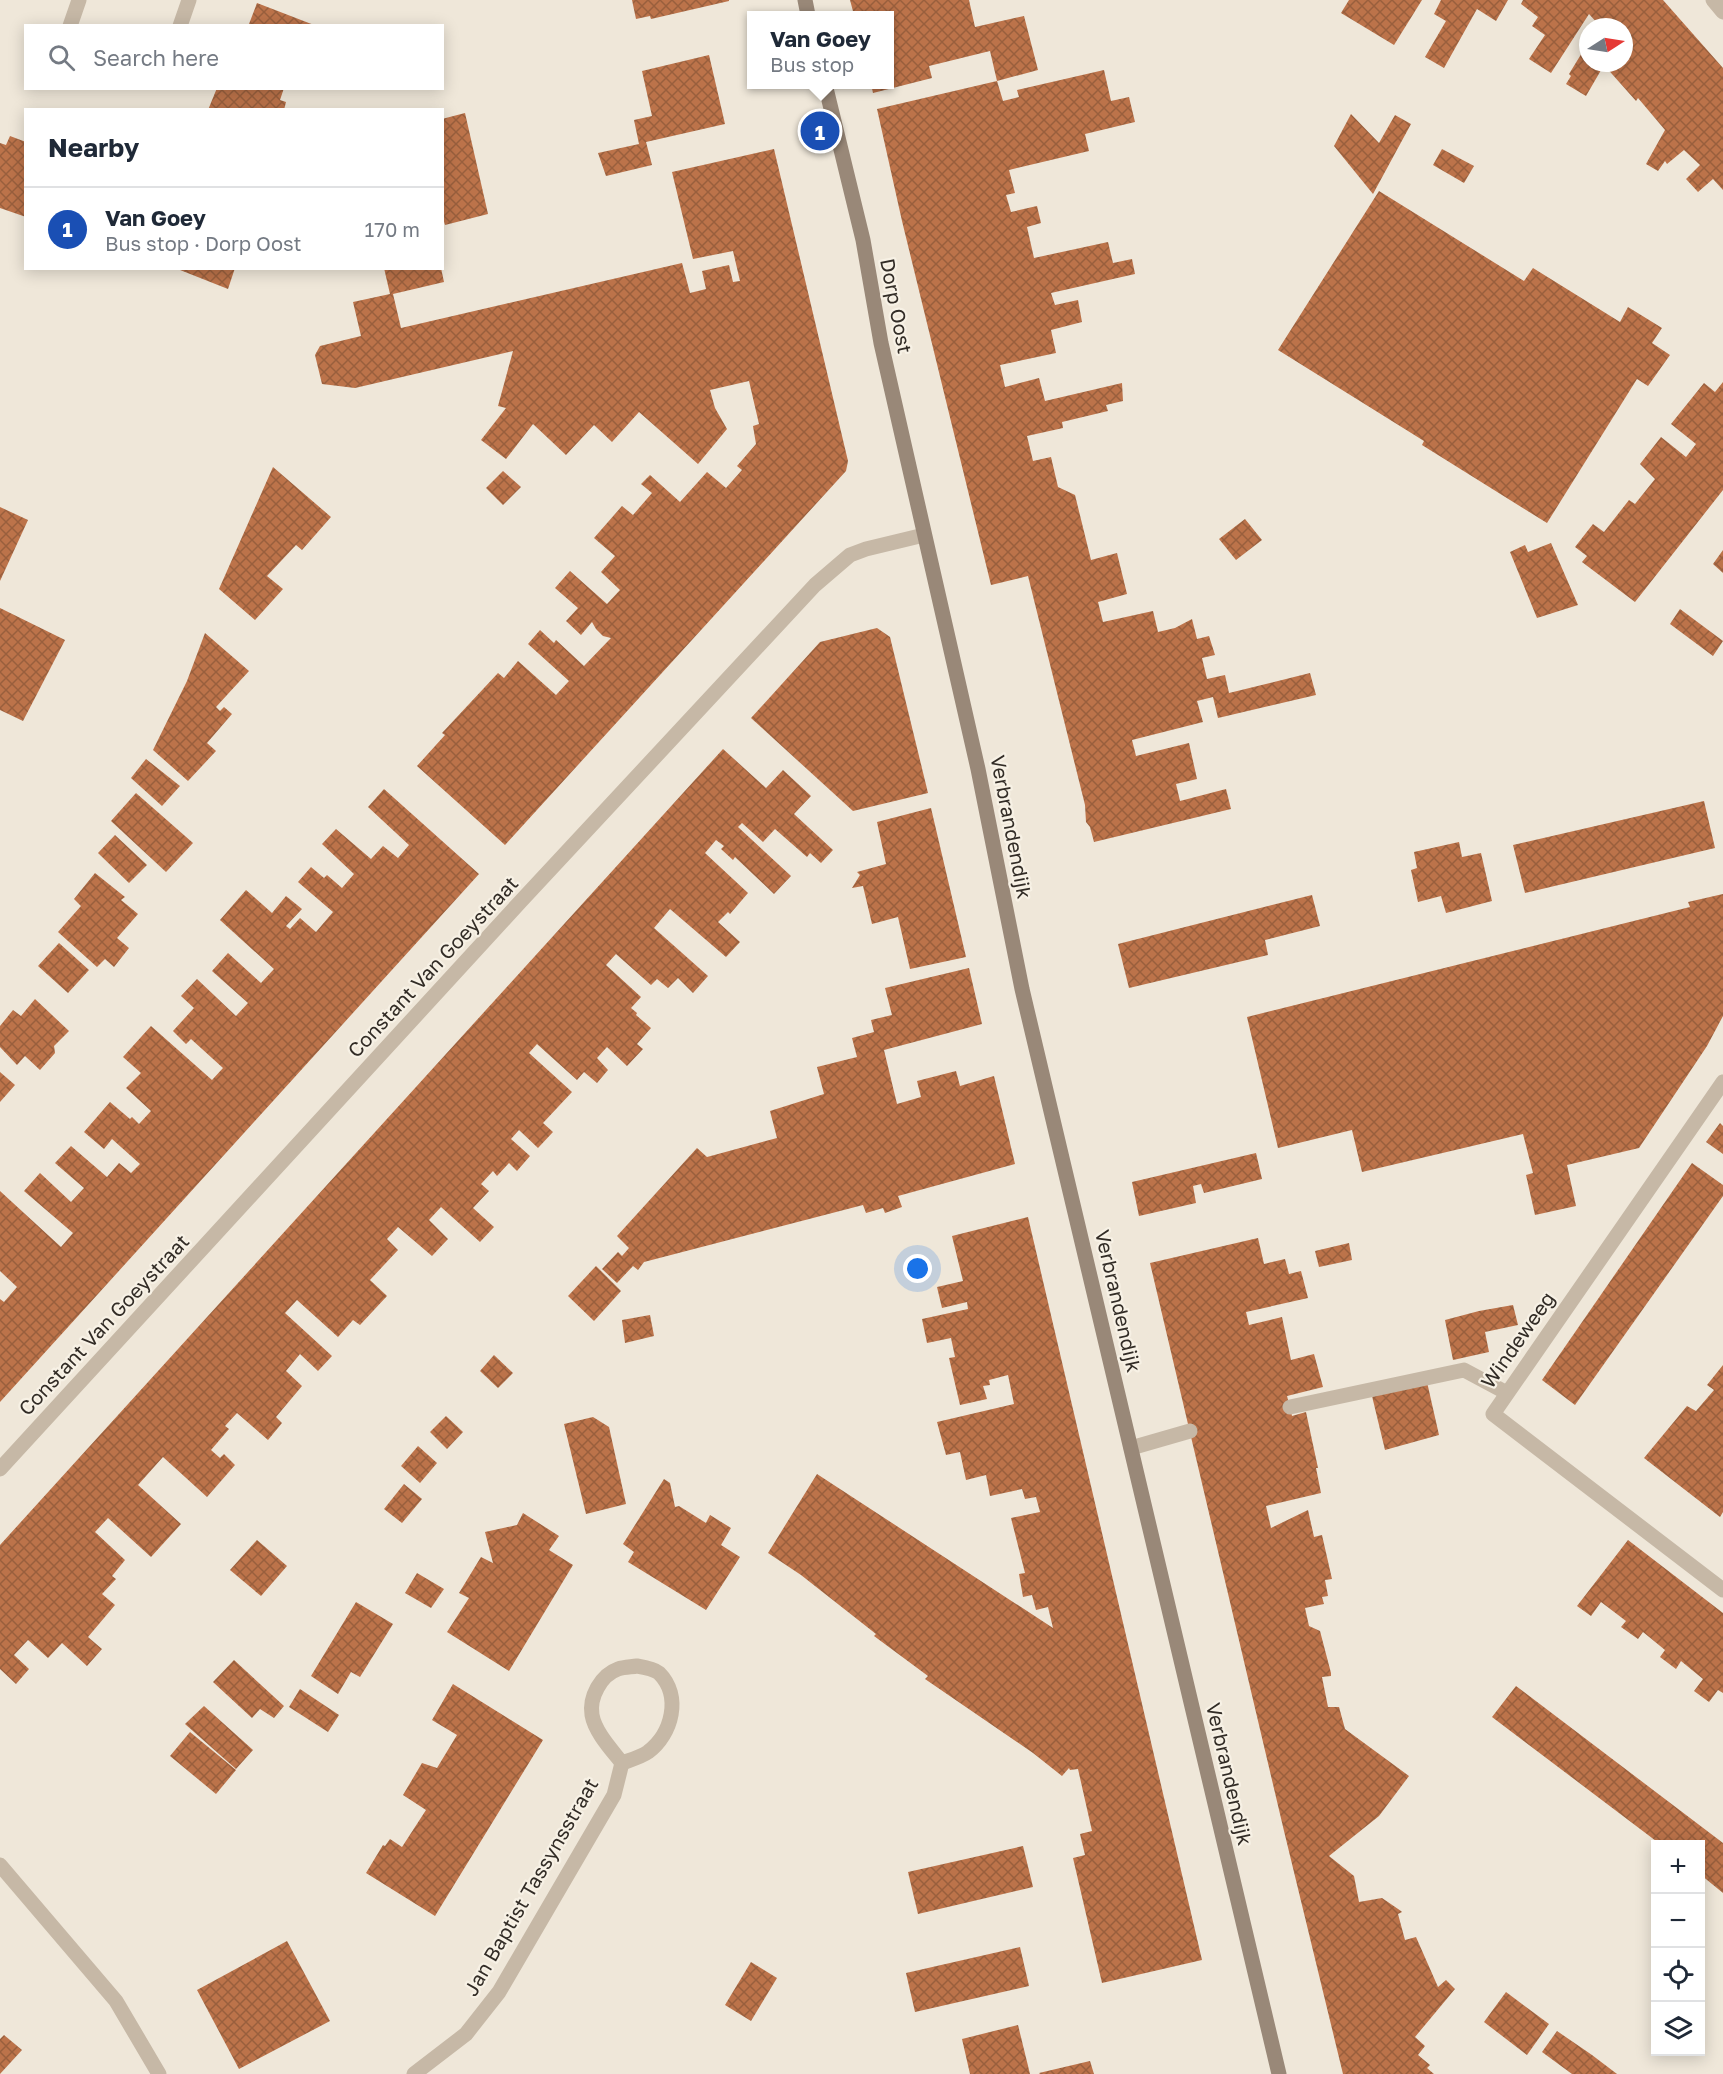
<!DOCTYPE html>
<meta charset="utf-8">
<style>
:root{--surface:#fff;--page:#f6f6f7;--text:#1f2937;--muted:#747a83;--line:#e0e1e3;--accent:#7c3aed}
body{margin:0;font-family:"Golos Text",sans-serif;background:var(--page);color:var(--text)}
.controls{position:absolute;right:18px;bottom:18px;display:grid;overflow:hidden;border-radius:0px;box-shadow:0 3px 15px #0003}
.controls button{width:54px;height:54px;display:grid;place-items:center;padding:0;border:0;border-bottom:2px solid var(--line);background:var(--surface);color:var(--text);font:30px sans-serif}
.compass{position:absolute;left:1579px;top:18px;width:54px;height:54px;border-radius:50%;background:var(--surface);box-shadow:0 3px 15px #0003;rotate:78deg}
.you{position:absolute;left:918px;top:1269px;width:21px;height:21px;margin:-15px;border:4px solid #fff;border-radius:50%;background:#1a73e8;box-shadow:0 0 0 9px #1a73e833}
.badge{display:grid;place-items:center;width:39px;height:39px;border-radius:50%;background:var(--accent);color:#fff;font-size:20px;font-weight:700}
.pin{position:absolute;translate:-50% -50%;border:3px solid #fff;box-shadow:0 2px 6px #0006}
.popup{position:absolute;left:747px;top:11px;width:147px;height:78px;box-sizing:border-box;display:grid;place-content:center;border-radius:0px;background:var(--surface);filter:drop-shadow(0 2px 4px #0005);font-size:20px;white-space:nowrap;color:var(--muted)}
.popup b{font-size:22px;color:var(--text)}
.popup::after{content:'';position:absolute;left:50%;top:100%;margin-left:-12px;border:12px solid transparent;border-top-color:var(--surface)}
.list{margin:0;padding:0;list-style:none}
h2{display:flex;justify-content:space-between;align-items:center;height:78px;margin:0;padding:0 24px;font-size:26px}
h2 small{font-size:20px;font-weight:400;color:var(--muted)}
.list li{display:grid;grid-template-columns:39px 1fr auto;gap:18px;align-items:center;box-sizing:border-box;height:84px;padding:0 24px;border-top:2px solid var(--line)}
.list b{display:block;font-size:22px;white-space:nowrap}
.list p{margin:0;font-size:20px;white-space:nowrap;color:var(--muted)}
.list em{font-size:20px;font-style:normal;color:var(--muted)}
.icon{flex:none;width:33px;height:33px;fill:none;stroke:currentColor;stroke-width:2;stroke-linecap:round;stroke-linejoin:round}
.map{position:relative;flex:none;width:1723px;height:2074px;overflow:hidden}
.search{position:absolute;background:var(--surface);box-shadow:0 3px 15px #0003;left:24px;top:24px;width:420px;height:66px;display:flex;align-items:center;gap:15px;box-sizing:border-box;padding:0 21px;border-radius:0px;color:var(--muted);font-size:22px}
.panel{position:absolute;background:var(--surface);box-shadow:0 3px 15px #0003;left:24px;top:108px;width:420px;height:162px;border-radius:0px}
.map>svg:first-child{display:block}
.building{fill:url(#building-cross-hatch)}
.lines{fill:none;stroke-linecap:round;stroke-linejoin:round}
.lane{stroke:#c6b8a6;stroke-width:15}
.street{stroke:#c6b8a6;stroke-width:15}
.secondary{stroke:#998878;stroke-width:15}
.labels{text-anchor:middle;stroke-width:4.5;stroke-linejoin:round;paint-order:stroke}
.street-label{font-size:20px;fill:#322c26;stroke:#f7f1e5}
</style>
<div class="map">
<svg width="1723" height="2074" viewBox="0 0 1723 2074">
<defs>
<pattern id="building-cross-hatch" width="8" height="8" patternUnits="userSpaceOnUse" patternTransform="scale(1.5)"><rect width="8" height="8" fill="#bc734a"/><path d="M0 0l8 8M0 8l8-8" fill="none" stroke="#995f3d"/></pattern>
</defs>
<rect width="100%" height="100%" fill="#efe7d9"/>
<!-- building -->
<g class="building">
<polygon points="632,0 729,0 729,1 651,19 650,16 636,19"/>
<polygon points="850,0 969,0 975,27 1024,16 1038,70 997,81 990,51 929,66 932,78 873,93 871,84 889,84 889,15 854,15"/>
<polygon points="1349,0 1422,0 1394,45 1341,13"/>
<polygon points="1441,0 1508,0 1496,21 1477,9 1444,68 1425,57 1446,21 1434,14"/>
<polygon points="1523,0 1663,0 1723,68 1723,190 1713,179 1698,192 1686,179 1700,165 1684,150 1667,164 1665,161 1658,171 1646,164 1665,130 1638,98 1636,101 1604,65 1586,96 1566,84 1571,76 1569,74 1588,43 1588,63 1624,63 1624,27 1598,27 1599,25 1589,14 1551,73 1529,59 1545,35 1532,26 1538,17 1521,4"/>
<polygon points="257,3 314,25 314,26 254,26 249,24"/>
<polygon points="709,55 725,124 646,142 652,165 606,176 598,153 639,144 634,120 652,116 642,71"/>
<polygon points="1104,70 1111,101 1129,97 1135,122 1085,134 1089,151 1009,170 1015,193 1006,195 1011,212 1037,206 1041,223 1027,227 1034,258 1108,242 1113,263 1132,259 1135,274 1051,293 1055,305 1078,300 1082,322 1051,330 1056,353 1000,365 1005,387 1039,378 1045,401 1122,383 1123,401 1106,405 1108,411 1062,422 1063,428 1027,436 1033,461 1051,457 1058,487 1075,495 1091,560 1117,553 1127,594 1098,602 1103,622 1153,611 1158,632 1175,628 1192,619 1197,639 1209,636 1215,655 1202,658 1207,679 1225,675 1229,693 1310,673 1316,695 1218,718 1213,697 1197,701 1203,722 1132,740 1136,756 1189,743 1197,779 1176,784 1180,801 1226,789 1231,809 1094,842 1090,827 1086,822 1085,805 1028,576 991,585 902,221 877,109 997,81 1003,101 1019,97 1017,90"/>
<polygon points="217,88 284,88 280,100 286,102 284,110 208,110"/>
<polygon points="465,113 488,214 445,225 442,215 442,119"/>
<polygon points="1351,114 1379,143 1395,115 1411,124 1373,194 1334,146"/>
<polygon points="10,136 26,142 26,217 0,208 0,143 6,145"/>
<polygon points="774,149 848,461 846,471 505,845 417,766 445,735 442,733 498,673 504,678 518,661 556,695 569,681 528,644 540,630 554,643 556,640 584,666 611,638 603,636 596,629 592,622 581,635 566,621 578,608 555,588 570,571 607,604 620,590 601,572 615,556 594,538 622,506 633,515 652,493 641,484 650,475 680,502 707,472 726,488 742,470 737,466 756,444 753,426 759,424 749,381 710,390 715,408 727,429 698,464 639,412 612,442 594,425 566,455 533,424 506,459 481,440 506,408 498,406 513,351 355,388 322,384 315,355 320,346 361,336 353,302 390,294 384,268 441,268 444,282 393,294 401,328 682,263 690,293 706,289 702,271 729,265 733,282 740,281 733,251 693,259 672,172"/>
<polygon points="1442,149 1474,166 1464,183 1433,165"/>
<polygon points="1379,191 1524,281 1533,268 1620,322 1628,307 1662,328 1652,343 1670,355 1648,386 1637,379 1547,523 1422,445 1424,441 1278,350"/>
<polygon points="175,268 235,268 228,289"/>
<polygon points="1723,382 1723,490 1635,602 1582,562 1587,556 1575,547 1593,524 1604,532 1629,500 1635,504 1655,479 1640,464 1661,437 1686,457 1696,444 1671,424 1704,383 1715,392"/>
<polygon points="273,467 331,517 302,550 296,545 267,576 283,589 255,620 219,589"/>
<polygon points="503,471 521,487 503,505 486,488"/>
<polygon points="0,507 28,520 0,581"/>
<polygon points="1245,519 1262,540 1236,560 1219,539"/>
<polygon points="1551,543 1578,605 1537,618 1510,552 1525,545 1528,552"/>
<polygon points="1723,550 1723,573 1713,564"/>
<polygon points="0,608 65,640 23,721 0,710"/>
<polygon points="1680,609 1723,641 1713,656 1670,624"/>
<polygon points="877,628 890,637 928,793 853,811 751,718 820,642"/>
<polygon points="205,633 249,671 216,707 220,711 224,707 232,714 207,743 216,751 188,781 153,750 187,681"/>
<polygon points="723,749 766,788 783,770 811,796 794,814 833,850 821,863 810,853 807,857 775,829 763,842 742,823 738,827 791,876 774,894 735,857 733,860 721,849 724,846 716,840 705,853 748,893 730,914 728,912 718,922 740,942 726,957 670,909 654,928 708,976 693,993 678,978 668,988 657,979 651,985 616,954 606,965 641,997 631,1008 637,1013 636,1015 651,1028 637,1044 643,1049 627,1066 607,1047 597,1058 608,1070 597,1083 584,1072 577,1080 537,1044 529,1053 572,1092 543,1123 553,1132 538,1148 519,1130 511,1139 530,1156 517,1171 509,1163 497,1176 493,1171 481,1184 489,1191 473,1208 494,1227 480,1242 441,1207 429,1220 448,1239 432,1256 398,1227 387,1239 398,1250 370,1280 387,1296 360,1325 353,1320 338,1337 297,1300 285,1313 332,1356 318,1371 300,1354 286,1371 302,1386 276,1417 282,1423 268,1440 237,1413 225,1426 229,1429 211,1450 220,1458 224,1454 235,1465 207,1497 163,1457 138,1485 181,1524 151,1557 108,1518 95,1532 125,1560 112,1576 116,1579 102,1594 115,1605 88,1637 102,1649 87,1666 62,1643 48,1658 28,1640 14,1655 29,1669 16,1684 0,1669 0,1545"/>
<polygon points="146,759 180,786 162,806 131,778"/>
<polygon points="384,789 479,874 0,1402 0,1299 4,1302 17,1287 0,1271 0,1191 61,1247 73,1233 24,1191 40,1173 71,1202 84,1188 55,1163 71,1146 107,1177 119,1163 131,1173 140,1164 112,1139 104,1149 84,1132 110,1102 130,1119 132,1117 139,1124 151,1111 126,1088 141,1073 123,1057 151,1026 212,1080 223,1068 191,1039 186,1044 173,1031 194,1008 181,996 197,979 236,1016 248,1003 212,971 228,953 261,983 274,969 220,920 246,890 272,913 286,896 302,909 286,926 290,929 300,918 316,932 333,912 298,882 311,867 324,878 327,875 342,888 354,874 322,844 336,829 371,859 383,846 398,858 409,845 368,807"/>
<polygon points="136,793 193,843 166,872 111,821"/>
<polygon points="1704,801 1715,848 1525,893 1513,845"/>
<polygon points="931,808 966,957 910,969 898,917 872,924 863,886 852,888 860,875 857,872 886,864 877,822"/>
<polygon points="115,835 147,865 129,883 98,853"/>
<polygon points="1459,842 1462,857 1481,853 1492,901 1446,913 1441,896 1418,902 1411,870 1417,868 1414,852"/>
<polygon points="95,873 125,897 121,900 138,914 117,938 129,948 114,967 105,959 97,967 58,932 81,906 74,899"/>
<polygon points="1723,894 1723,1016 1707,1046 1639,1148 1567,1165 1576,1206 1535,1215 1526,1175 1533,1173 1523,1134 1362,1172 1352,1130 1278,1148 1247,1017 1690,907 1688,902"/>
<polygon points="1312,895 1320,926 1265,940 1268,955 1129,988 1118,944"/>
<polygon points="59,943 89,970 68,993 38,966"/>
<polygon points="969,968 982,1024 884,1050 897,1104 921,1097 917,1081 956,1071 960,1086 994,1076 1015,1164 898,1196 902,1207 885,1213 883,1208 866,1213 863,1205 644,1262 638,1270 633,1266 617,1283 602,1269 618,1252 622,1256 629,1248 617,1236 697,1148 707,1157 777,1138 770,1111 824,1094 817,1067 857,1057 852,1038 874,1032 871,1020 892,1015 885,988"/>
<polygon points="35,999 69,1031 54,1046 55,1053 40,1070 25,1056 17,1065 0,1047 0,1026 13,1010 21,1016"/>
<polygon points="0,1072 15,1085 0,1102"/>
<polygon points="1720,1123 1723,1126 1723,1154 1706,1142"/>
<polygon points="1256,1153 1262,1179 1204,1193 1201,1184 1193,1186 1196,1203 1139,1216 1132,1182"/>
<polygon points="1692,1163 1723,1185 1723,1196 1575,1405 1542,1380"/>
<polygon points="1028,1217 1202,1960 1102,1983 1073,1858 1085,1855 1080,1834 1092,1831 1078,1769 1070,1770 1069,1768 1062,1776 1033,1753 925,1679 928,1676 874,1636 876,1634 801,1575 768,1553 817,1474 1053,1628 1048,1607 1036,1610 1032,1595 1023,1597 1019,1574 1025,1573 1011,1518 1040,1512 1036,1497 1025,1499 1022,1489 990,1496 986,1475 966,1480 960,1452 946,1455 937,1422 1014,1404 1008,1375 989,1380 990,1385 983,1386 987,1399 960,1405 949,1358 955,1357 951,1338 927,1343 922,1319 968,1309 967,1302 942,1308 937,1287 963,1281 952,1236"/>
<polygon points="1258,1238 1264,1264 1285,1259 1289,1274 1301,1271 1308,1298 1246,1312 1249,1325 1282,1317 1291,1360 1314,1354 1323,1387 1287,1396 1292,1416 1306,1412 1318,1468 1316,1468 1321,1493 1266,1506 1271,1528 1308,1510 1314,1537 1322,1535 1332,1579 1325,1580 1328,1596 1322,1597 1324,1604 1305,1608 1309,1626 1320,1631 1331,1673 1331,1676 1322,1677 1328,1707 1339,1707 1345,1729 1409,1776 1379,1816 1329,1856 1354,1876 1359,1902 1382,1898 1401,1911 1402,1912 1398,1914 1405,1940 1416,1937 1438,1987 1446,1980 1455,1989 1415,2037 1425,2046 1418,2055 1430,2065 1427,2068 1434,2074 1343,2074 1284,1831 1150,1263"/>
<polygon points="1349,1243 1352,1260 1319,1267 1315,1251"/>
<polygon points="596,1266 621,1291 594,1321 568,1296"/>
<polygon points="1513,1305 1518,1325 1485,1332 1489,1352 1453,1360 1445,1320 1479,1311"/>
<polygon points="650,1315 654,1336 625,1343 622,1320"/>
<polygon points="494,1355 513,1373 498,1388 480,1371"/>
<polygon points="1723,1365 1723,1512 1720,1517 1644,1458 1687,1406 1696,1411 1714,1390 1707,1385"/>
<polygon points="1427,1382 1439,1435 1385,1450 1372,1396"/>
<polygon points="446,1416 463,1432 447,1449 430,1432"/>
<polygon points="593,1417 609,1427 626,1504 586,1514 564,1424"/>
<polygon points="418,1446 437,1463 420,1483 401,1466"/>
<polygon points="664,1479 670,1483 675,1507 679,1506 706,1523 710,1515 731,1528 721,1545 740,1557 706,1610 628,1562 634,1552 623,1544"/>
<polygon points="404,1484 422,1499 402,1523 384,1509"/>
<polygon points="523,1513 559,1536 549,1550 573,1565 509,1671 447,1632 469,1598 459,1593 481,1557 493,1563 485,1532 517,1525"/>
<polygon points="257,1540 287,1566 261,1596 230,1570"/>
<polygon points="1628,1540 1723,1613 1723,1693 1718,1690 1709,1702 1694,1691 1703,1679 1681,1661 1676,1669 1660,1657 1665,1650 1643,1632 1638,1639 1621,1627 1626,1621 1601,1602 1591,1616 1577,1606"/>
<polygon points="417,1573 444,1589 431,1608 405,1593"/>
<polygon points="356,1602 393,1624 360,1677 351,1672 338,1694 311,1676"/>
<polygon points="234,1660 284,1706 274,1718 260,1709 252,1718 213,1682"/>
<polygon points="453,1684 543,1740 435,1916 366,1873 383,1845 385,1846 390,1839 402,1847 426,1810 403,1795 422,1763 437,1768 457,1735 432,1720"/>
<polygon points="1516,1686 1723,1843 1723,1893 1701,1875 1700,1844 1660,1844 1492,1717"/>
<polygon points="300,1689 339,1715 328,1732 289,1707"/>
<polygon points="204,1706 253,1750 236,1769 185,1724"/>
<polygon points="190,1732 236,1770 216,1794 170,1756"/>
<polygon points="1023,1846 1033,1887 918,1914 908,1872"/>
<polygon points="287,1941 330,2021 239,2069 197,1990"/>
<polygon points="1020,1947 1029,1986 915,2012 906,1973"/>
<polygon points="751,1962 777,1978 751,2021 725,2005"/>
<polygon points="1506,1992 1549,2024 1527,2055 1484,2022"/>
<polygon points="1018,2025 1030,2074 970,2074 962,2039"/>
<polygon points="1557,2031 1592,2055 1617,2074 1572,2074 1542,2052"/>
<polygon points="4,2035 22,2050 0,2074 0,2039"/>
<polygon points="1090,2061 1094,2074 1040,2074 1039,2073"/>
</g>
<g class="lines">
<!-- lane -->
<g class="lane">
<polyline points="1290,1407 1464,1370 1507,1393"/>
<polyline points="1131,1448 1190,1431"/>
</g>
<!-- street -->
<g class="street">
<polyline points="1713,0 1723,12"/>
<polyline points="70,26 79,0"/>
<polyline points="180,26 189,0"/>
<polyline points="1723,1082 1493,1414 1723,1590"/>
<polyline points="0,1469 521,901 815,585 850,555 866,549 924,535"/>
<path d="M637,1666C643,1667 654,1669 659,1673C682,1696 672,1734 648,1752C641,1757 630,1760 622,1763C611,1749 595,1732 592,1715C589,1697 601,1675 618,1669C624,1667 631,1667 637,1666Z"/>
<polyline points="0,1865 116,2001 159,2074"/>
<polyline points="414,2074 466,2034 499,1992 614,1795 622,1763"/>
</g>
<!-- secondary -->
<g class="secondary">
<polyline points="805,0 808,15"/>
<polyline points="825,84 863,240 881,343 978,769 1022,989 1279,2074"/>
</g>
</g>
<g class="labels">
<!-- street labels -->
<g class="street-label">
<text transform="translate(896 306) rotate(79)" y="7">Dorp Oost</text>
<text transform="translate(1011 827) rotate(79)" y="7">Verbrandendijk</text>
<text transform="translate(433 967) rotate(-47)" y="7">Constant Van Goeystraat</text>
<text transform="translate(1118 1301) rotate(77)" y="7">Verbrandendijk</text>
<text transform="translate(104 1325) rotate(-47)" y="7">Constant Van Goeystraat</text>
<text transform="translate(1518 1340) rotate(-55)" y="7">Windeweeg</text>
<text transform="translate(1229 1774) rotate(77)" y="7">Verbrandendijk</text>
<text transform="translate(531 1887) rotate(-60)" y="7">Jan Baptist Tassynsstraat</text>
</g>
</g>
</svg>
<div class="controls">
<button>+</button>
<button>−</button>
<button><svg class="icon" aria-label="locate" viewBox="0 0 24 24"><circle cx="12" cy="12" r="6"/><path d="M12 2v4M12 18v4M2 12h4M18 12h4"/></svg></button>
<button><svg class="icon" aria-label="layers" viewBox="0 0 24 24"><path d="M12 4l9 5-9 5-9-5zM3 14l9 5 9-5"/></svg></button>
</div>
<svg class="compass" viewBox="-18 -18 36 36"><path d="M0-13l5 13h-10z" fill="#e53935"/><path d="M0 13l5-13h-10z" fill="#747a83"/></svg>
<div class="you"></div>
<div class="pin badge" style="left:820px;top:131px;background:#1a4fb4">1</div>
<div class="popup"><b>Van Goey</b>Bus stop</div>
<div class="search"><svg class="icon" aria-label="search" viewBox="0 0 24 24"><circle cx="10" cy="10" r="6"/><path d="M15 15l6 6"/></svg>Search here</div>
<section class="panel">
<h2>Nearby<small></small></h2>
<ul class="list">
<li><span class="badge" style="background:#1a4fb4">1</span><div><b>Van Goey</b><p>Bus stop · Dorp Oost</p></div><em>170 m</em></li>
</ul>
</section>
</div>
